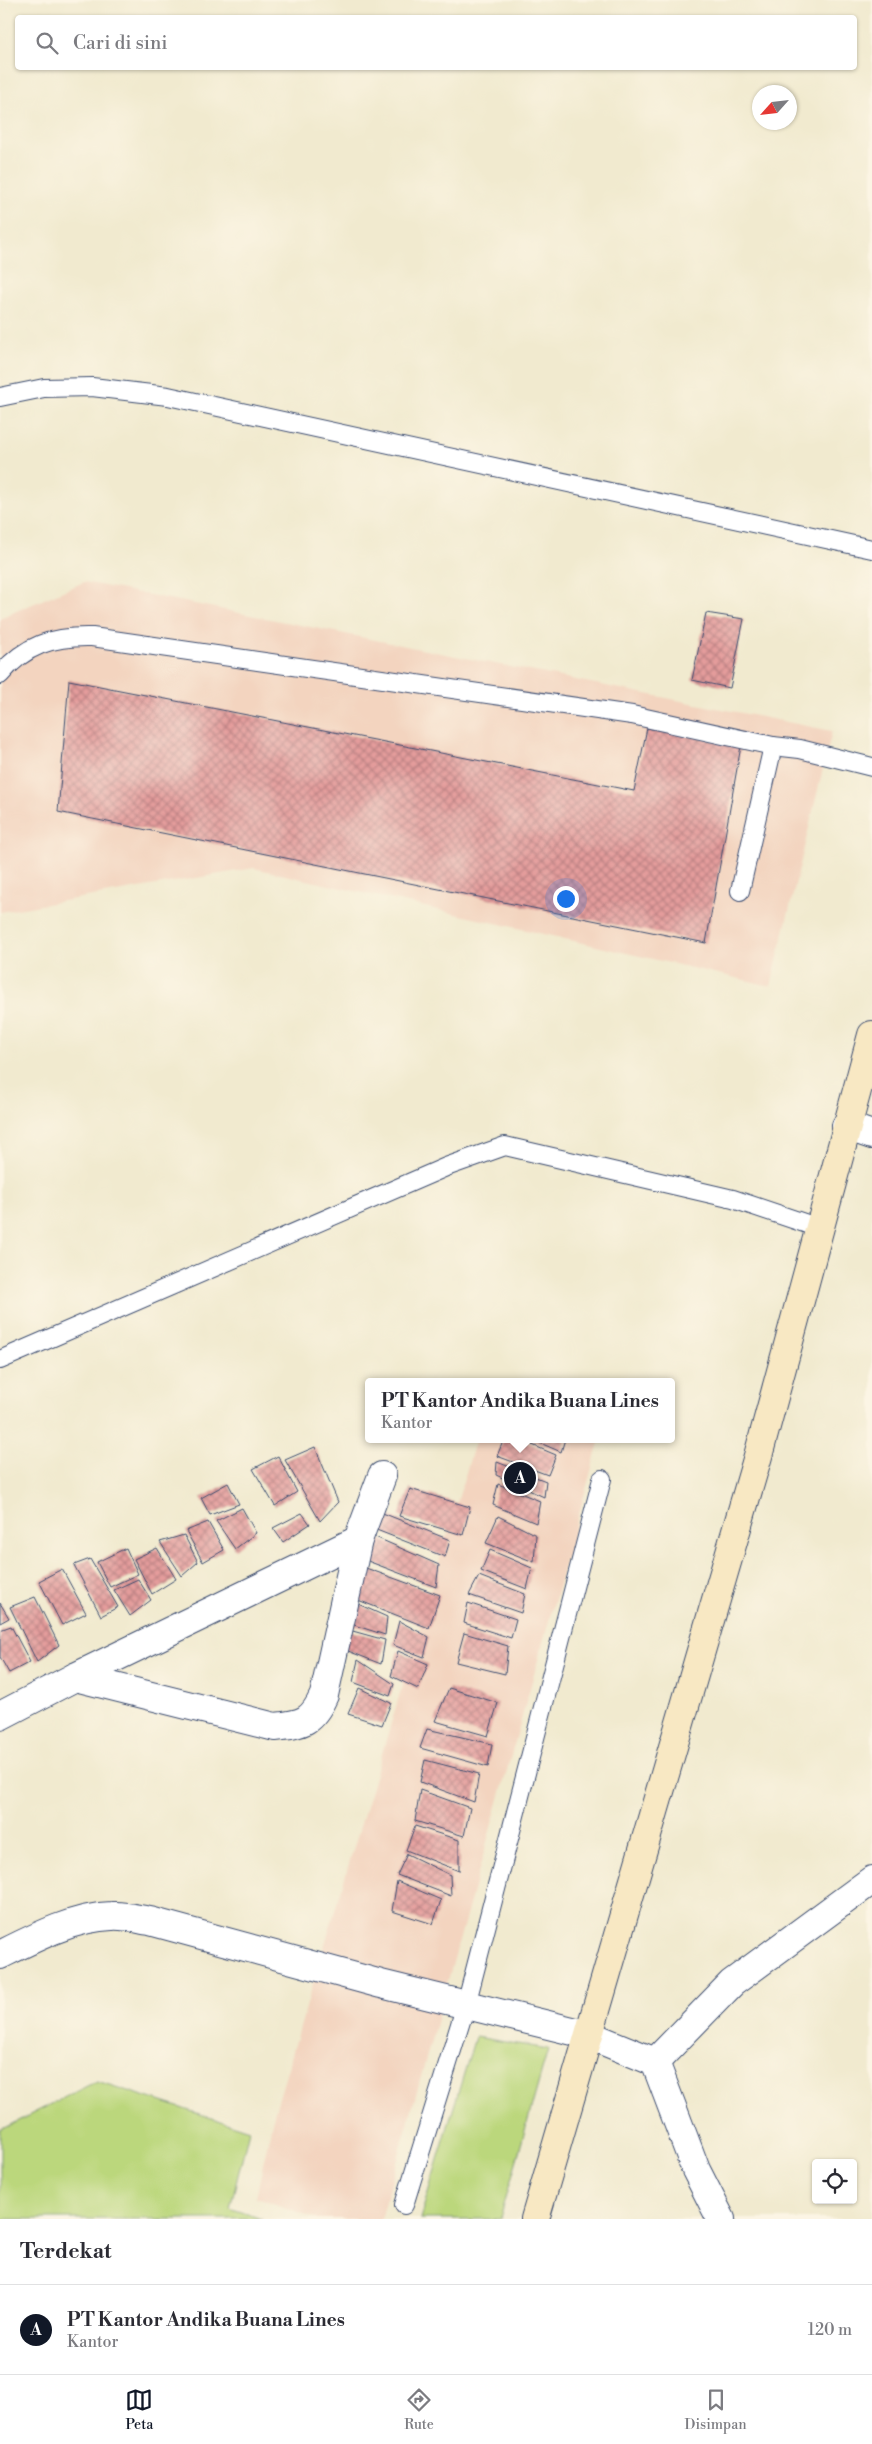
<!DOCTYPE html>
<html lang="id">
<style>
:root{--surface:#fff;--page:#f2f2f3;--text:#2b2b33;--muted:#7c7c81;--line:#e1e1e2;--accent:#111827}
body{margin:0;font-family:"Libre Bodoni",serif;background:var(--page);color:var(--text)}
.controls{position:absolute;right:15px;bottom:15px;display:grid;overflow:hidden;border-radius:5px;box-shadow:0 1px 4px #0004}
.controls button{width:45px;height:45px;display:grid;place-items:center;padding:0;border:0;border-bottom:1px solid var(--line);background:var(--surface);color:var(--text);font:25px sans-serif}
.compass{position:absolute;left:752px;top:85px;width:45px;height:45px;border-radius:50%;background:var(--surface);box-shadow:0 1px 4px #0004;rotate:243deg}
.you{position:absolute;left:565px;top:898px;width:18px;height:18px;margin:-12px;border:4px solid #fff;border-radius:50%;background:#1a73e8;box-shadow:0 0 0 8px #1a73e833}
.badge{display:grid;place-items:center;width:32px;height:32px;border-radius:50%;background:var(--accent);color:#fff;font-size:16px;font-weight:700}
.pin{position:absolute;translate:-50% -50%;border:2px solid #fff;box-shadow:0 1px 5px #0006}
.popup{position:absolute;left:365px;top:1378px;width:310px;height:65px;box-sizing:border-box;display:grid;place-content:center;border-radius:5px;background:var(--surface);filter:drop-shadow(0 1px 4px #0005);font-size:16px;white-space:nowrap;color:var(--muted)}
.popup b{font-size:19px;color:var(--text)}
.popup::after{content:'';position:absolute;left:50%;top:100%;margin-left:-10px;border:10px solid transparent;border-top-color:var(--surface)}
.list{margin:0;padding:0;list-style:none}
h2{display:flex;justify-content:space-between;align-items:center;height:65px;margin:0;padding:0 20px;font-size:21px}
h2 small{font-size:16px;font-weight:400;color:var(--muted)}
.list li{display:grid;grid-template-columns:32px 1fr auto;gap:15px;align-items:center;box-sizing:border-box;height:90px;padding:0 20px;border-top:1px solid var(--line)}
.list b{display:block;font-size:19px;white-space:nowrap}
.list p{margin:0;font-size:16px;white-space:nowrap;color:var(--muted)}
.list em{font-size:16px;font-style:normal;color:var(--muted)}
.icon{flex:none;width:28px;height:28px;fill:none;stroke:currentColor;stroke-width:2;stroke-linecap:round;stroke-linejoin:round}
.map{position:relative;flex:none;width:872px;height:2219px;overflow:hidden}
.search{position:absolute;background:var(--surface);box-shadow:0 1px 4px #0004;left:15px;right:15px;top:15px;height:55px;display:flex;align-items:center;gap:12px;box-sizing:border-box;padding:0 18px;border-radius:5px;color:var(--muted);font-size:19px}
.sheet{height:155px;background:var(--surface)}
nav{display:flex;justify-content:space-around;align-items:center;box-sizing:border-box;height:70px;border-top:1px solid var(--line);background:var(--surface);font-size:14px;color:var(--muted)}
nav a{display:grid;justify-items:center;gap:2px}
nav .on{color:var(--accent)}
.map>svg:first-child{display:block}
.built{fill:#f3d4bf}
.green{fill:#bbd77c;stroke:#6b836d}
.building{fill:url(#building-cross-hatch)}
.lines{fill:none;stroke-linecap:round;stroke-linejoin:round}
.lane-casing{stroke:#3b4b6f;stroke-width:20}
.street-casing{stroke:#3b4b6f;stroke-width:30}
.secondary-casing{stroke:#3b4b6f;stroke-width:30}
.lane{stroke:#fff;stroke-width:18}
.street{stroke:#fff;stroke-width:28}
.secondary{stroke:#f8e8c3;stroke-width:28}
</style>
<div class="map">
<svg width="872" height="2219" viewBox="0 0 872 2219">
<defs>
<pattern id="building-cross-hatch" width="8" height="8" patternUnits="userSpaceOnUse" patternTransform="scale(1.25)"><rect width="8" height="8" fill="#e49c9b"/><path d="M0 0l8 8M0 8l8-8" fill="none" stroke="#b88082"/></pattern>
</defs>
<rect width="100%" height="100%" fill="#fcf5e5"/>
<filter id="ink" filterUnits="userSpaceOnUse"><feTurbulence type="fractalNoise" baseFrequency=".02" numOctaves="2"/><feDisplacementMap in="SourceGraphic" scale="10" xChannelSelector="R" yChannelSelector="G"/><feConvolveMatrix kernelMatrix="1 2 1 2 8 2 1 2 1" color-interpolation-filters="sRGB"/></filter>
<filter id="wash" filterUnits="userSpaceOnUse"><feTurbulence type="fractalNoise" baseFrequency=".0096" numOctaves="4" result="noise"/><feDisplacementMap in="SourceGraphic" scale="20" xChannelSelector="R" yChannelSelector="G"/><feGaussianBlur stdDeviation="1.12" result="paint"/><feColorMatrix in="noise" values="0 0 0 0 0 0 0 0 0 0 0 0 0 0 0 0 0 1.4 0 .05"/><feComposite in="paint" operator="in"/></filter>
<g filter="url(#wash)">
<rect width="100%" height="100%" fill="#f1eacf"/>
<!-- built -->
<g class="built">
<polygon points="84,582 832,731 771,986 254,868 0,912 0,618"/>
<polygon points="476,1439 600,1439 381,2219 318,2219 256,2197 273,2118"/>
</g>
<!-- green -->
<g class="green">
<polygon points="475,2037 548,2049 500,2219 420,2219"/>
<polygon points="97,2081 249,2130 230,2208 262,2219 0,2219 0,2130"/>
</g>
<g id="blocks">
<!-- building -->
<g class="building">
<polygon points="706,613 744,619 730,688 692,680"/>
<polygon points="69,680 634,791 647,728 741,746 706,943 58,812"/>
<polygon points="504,1439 518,1439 556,1455 548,1475 497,1456"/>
<polygon points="531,1439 565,1439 561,1452"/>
<polygon points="315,1447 338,1502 320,1521 285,1460"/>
<polygon points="278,1456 297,1492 275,1506 253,1469"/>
<polygon points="497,1462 546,1481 544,1497 496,1475"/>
<polygon points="228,1483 239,1504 210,1515 201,1498"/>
<polygon points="498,1484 540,1501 536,1523 493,1505"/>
<polygon points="410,1489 470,1507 463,1535 399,1516"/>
<polygon points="242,1508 256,1533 235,1549 216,1521"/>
<polygon points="380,1512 450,1540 445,1557 374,1529"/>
<polygon points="302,1513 310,1524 283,1542 273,1528"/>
<polygon points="498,1516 536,1535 534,1562 486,1543"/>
<polygon points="208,1522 224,1550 203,1562 186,1531"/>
<polygon points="184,1535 198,1562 182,1576 160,1542"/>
<polygon points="373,1536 439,1565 436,1587 365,1560"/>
<polygon points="126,1548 138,1574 110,1587 97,1562"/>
<polygon points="157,1548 176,1579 152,1594 134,1559"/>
<polygon points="490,1550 532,1568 527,1589 481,1571"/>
<polygon points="90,1559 118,1607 101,1616 74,1565"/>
<polygon points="363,1567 440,1595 429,1628 358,1600"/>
<polygon points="62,1569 86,1613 62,1625 39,1581"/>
<polygon points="479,1576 525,1594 521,1613 469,1595"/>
<polygon points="138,1579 151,1600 130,1616 114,1590"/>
<polygon points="35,1597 59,1645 37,1662 10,1607"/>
<polygon points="0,1603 9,1618 0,1623"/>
<polygon points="468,1603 516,1619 511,1638 464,1623"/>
<polygon points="358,1604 387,1617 385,1635 351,1624"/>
<polygon points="399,1621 429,1637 424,1657 393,1645"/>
<polygon points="11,1626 30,1662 9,1673 0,1657 0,1630"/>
<polygon points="349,1630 385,1640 381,1664 343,1649"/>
<polygon points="464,1633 508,1646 505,1674 456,1662"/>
<polygon points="398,1651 428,1664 418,1689 391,1676"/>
<polygon points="358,1660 394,1684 390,1696 353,1682"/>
<polygon points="359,1688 391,1703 382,1725 348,1714"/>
<polygon points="449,1688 498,1703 488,1736 435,1721"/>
<polygon points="427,1729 492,1744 488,1767 420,1748"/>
<polygon points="425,1760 479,1774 474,1802 420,1782"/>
<polygon points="420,1790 470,1808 464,1836 415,1821"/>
<polygon points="415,1826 459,1840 459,1871 406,1850"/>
<polygon points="407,1854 450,1875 451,1896 397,1875"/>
<polygon points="397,1881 441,1900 433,1924 392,1911"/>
</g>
</g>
</g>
<g filter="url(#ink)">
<use href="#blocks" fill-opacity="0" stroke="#3b4b6f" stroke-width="1"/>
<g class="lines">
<defs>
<g id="lane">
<polyline points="0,397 44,388 92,387 168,396 872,549"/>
<path d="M0,675C25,645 53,636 92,637L632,715L773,746L800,749L872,767"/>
<polyline points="740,891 773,746"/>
<polyline points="0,1360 446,1167 505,1146 733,1199 819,1228"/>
<polyline points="404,2205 466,2005 602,1479"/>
</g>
<g id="street">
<polyline points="846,1126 872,1135"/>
<path d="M75,1677L275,1727C303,1724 312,1722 324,1695L358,1540L382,1476"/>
<polyline points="0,1716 75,1677 358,1540"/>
<path d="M0,1955C34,1938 74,1917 112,1916C124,1915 138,1919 150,1921L381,1984L589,2035L655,2062L696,2170L721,2219"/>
<polyline points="655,2062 732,1983 872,1880"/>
</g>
<polyline id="secondary" points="535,2219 758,1456 872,1035"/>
</defs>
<!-- lane casing -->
<use href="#lane" class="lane-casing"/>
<!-- street casing -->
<use href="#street" class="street-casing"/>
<!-- secondary casing -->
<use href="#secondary" class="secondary-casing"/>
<!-- lane -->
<use href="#lane" class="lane"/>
<!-- street -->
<use href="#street" class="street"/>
<!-- secondary -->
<use href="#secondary" class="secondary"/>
</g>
</g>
</svg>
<div class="controls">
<button><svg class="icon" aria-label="locate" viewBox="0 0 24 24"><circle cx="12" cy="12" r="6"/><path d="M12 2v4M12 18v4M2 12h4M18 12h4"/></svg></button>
</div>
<svg class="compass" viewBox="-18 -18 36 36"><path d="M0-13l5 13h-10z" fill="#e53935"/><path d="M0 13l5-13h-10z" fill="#7c7c81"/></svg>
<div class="you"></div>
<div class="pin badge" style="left:520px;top:1478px">A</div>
<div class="popup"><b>PT Kantor Andika Buana Lines</b>Kantor</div>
<div class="search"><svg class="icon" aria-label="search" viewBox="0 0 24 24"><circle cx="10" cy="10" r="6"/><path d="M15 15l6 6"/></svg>Cari di sini</div>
</div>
<section class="sheet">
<h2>Terdekat<small></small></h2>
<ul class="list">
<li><span class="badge">A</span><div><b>PT Kantor Andika Buana Lines</b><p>Kantor</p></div><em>120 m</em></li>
</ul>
</section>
<nav>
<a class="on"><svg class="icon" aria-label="map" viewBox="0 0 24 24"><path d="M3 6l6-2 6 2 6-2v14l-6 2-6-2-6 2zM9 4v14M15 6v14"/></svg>Peta</a>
<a><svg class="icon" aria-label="directions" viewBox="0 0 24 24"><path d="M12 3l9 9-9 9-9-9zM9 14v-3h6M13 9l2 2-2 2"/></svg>Rute</a>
<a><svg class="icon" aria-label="saved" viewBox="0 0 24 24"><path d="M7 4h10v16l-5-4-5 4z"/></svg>Disimpan</a>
</nav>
